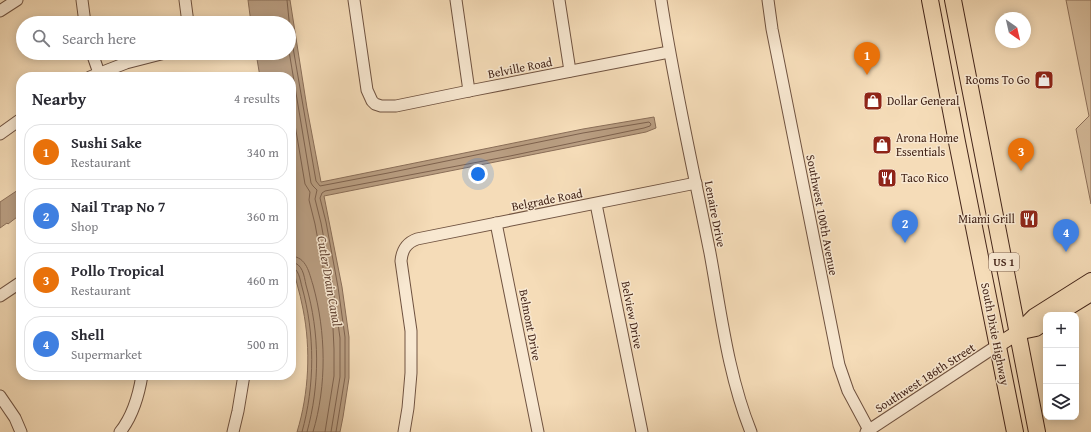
<!DOCTYPE html>
<meta charset="utf-8">
<style>
:root{--surface:#fff;--page:#f7f7f7;--text:#2b2b33;--muted:#7c7c81;--line:#e1e1e2;--accent:#1a73e8}
body{margin:0;font-family:"Gentium Book Plus",serif;background:var(--page);color:var(--text)}
.controls{position:absolute;right:12px;bottom:12px;display:grid;overflow:hidden;border-radius:8px;box-shadow:0 2px 10px #0003}
.controls button{width:36px;height:36px;display:grid;place-items:center;padding:0;border:0;border-bottom:1px solid var(--line);background:var(--surface);color:var(--text);font:20px sans-serif}
.compass{position:absolute;left:995px;top:12px;width:36px;height:36px;border-radius:50%;background:var(--surface);box-shadow:0 2px 10px #0003;rotate:146deg}
.you{position:absolute;left:478px;top:174px;width:14px;height:14px;margin:-10px;border:3px solid #fff;border-radius:50%;background:#1a73e8;box-shadow:0 0 0 6px #1a73e833}
.badge{display:grid;place-items:center;width:26px;height:26px;border-radius:50%;background:var(--accent);color:#fff;font-size:13px;font-weight:700}
.pin{position:absolute;translate:-50% -33px;filter:drop-shadow(0 1px 2px #0008)}
.pin::after{content:'';position:absolute;top:21px;width:14px;height:12px;background:inherit;clip-path:polygon(0 0,100% 0,50% 100%)}
.list{margin:0;padding:0;list-style:none}
h2{display:flex;justify-content:space-between;align-items:center;height:52px;margin:0;padding:0 16px;font-size:17px}
h2 small{font-size:13px;font-weight:400;color:var(--muted)}
.list li{display:grid;grid-template-columns:26px 1fr auto;gap:12px;align-items:center;box-sizing:border-box;height:56px;margin:0 8px 8px;padding:0 8px;border:1px solid var(--line);border-radius:16px}
.list b{display:block;font-size:15px;white-space:nowrap}
.list p{margin:0;font-size:13px;white-space:nowrap;color:var(--muted)}
.list em{font-size:13px;font-style:normal;color:var(--muted)}
.icon{flex:none;width:22px;height:22px;fill:none;stroke:currentColor;stroke-width:2;stroke-linecap:round;stroke-linejoin:round}
.map{position:relative;flex:none;width:1091px;height:432px;overflow:hidden}
.search{position:absolute;background:var(--surface);box-shadow:0 2px 10px #0003;left:16px;top:16px;width:280px;height:44px;display:flex;align-items:center;gap:10px;box-sizing:border-box;padding:0 14px;border-radius:22px;color:var(--muted);font-size:15px}
.panel{position:absolute;background:var(--surface);box-shadow:0 2px 10px #0003;left:16px;top:72px;width:280px;height:308px;border-radius:16px}
.map>svg:first-child{display:block}
.green{fill:#d7bd9d;stroke:#8e715b}
.water{fill:#b99e82;stroke:#8a6e58}
.lines{fill:none;stroke-linecap:round;stroke-linejoin:round}
.shore{stroke:#7e624e;stroke-width:1}
.minor-casing{stroke:#705341;stroke-width:13}
.major-casing{stroke:#442519;stroke-width:16}
.highway-casing{stroke:#442519;stroke-width:18}
.minor{stroke:#f8e8d1;stroke-width:11}
.major{stroke:#f5dcb8;stroke-width:14}
.highway{stroke:#f5dcb8;stroke-width:16}
.labels{text-anchor:middle;stroke-width:3;stroke-linejoin:round;paint-order:stroke}
.shield{fill:#f8e8d1;stroke:#7a6050;stroke-width:1}
.shield-label{font-size:11px;font-weight:bold;fill:#442519}
.street-label{font-size:12px;fill:#442519;stroke:#f8e8d1}
.poi-label{font-size:12px;fill:#442519;stroke:#f8e8d1;text-anchor:start}
.water-label{font-size:13px;font-style:italic;fill:#674938;stroke:#f8e8d1}
</style>
<div class="map">
<svg width="1091" height="432" viewBox="0 0 1091 432">
<rect width="100%" height="100%" fill="#f5dcb8"/>
<filter id="stains"><feTurbulence type="fractalNoise" baseFrequency=".005" numOctaves="4"/><feColorMatrix values="0 0 0 0 .2 0 0 0 0 .09 0 0 0 0 .02 0 0 0 .5 -.17"/></filter>
<radialGradient id="worn" r=".72"><stop offset=".6" stop-color="#630" stop-opacity="0"/><stop offset="1" stop-color="#630" stop-opacity=".3"/></radialGradient>
<!-- green -->
<polygon class="green" points="1066,0 1091,0 1091,204 1076,129 1089,116"/>
<!-- water -->
<g class="water">
<path d="M248,0H290L307,108L321,182L583,129L654,117L656,128L646,132L324,196L342,287L349,337V378L343,417L340,432H297C309,393 311,349 303,309C300,292 294,276 291,258V77H260L256,53H289V23H251Z"/>
<polygon points="21,188 21,214 8,224 7,223 0,228 0,202"/>
</g>
<g class="lines">
<!-- shore -->
<g class="shore">
<polyline points="287,0 290,30 316,181 320,186 388,173 583,133 649,122 651,124 650,126 644,128 510,156 325,191 322,193 320,198 326,222 338,287 345,337 345,377 336,432"/>
<polyline points="289,51 311,183 313,186 317,190 315,199 321,223 333,288 340,338 340,377 331,432"/>
<polyline points="291,101 305,184 310,192 309,200 315,224 327,289 333,328 334,349 334,376 325,432"/>
<path d="M291,256C307,257 309,273 313,285C326,332 327,385 313,432"/>
<path d="M291,262C303,263 304,276 306,285C320,333 320,385 307,432"/>
<path d="M291,267C299,268 300,280 302,287C315,334 315,385 302,432"/>
</g>
<defs>
<g id="minor">
<polyline points="82,0 85,23"/>
<polyline points="185,0 188,23"/>
<polyline points="354,0 367,90 372,101 375,104 381,106 396,106 469,91 669,52"/>
<polyline points="456,0 469,91"/>
<polyline points="559,0 570,71"/>
<path d="M661,0C674,85 693,168 710,253C721,313 728,375 751,432"/>
<polyline points="768,0 772,29 839,365 848,391 869,430"/>
<polyline points="0,11 17,0"/>
<polyline points="92,53 99,73"/>
<polyline points="90,77 126,63 165,53"/>
<polyline points="0,134 21,119"/>
<polyline points="596,204 642,432"/>
<polyline points="496,223 538,432"/>
<polyline points="0,296 21,282"/>
<polyline points="0,396 15,418 21,432"/>
<path d="M120,432C132,417 139,394 142,375"/>
<polyline points="233,432 238,411 244,375"/>
<path d="M404,432L408,408L411,373V331L401,261C402,250 406,243 417,239L696,183"/>
<polyline points="866,432 998,345"/>
</g>
<g id="major">
<polyline points="1057,315 1091,294"/>
<polyline points="1017,333 1036,329 1046,322"/>
<polyline points="998,345 1017,333 1034,316 1091,280"/>
</g>
<g id="highway">
<polyline points="930,0 957,142 1015,432"/>
<polyline points="953,0 1037,432"/>
</g>
</defs>
<!-- minor casing -->
<use href="#minor" class="minor-casing"/>
<!-- major casing -->
<use href="#major" class="major-casing"/>
<!-- highway casing -->
<use href="#highway" class="highway-casing"/>
<!-- minor -->
<use href="#minor" class="minor"/>
<!-- major -->
<use href="#major" class="major"/>
<!-- highway -->
<use href="#highway" class="highway"/>
</g>
<!-- icons -->
<defs>
<symbol id="shop-square" viewBox="-11 -11 22 22"><rect x="-9" y="-9" width="18" height="18" rx="4" fill="#8f2418" stroke="#f8e8d1"/><path d="M-5-2.5h2.3a2.7 3.5 0 0 1 5.4 0H5L5.5 6h-11ZM-1.5-2.5h3a1.5 2.3 0 0 0-3 0Z" fill="#fff"/></symbol>
<symbol id="restaurant-square" viewBox="-11 -11 22 22"><rect x="-9" y="-9" width="18" height="18" rx="4" fill="#8f2418" stroke="#f8e8d1"/><path d="M-5-6h1v4h1v-4h1v4h1v-4h1v5L-1.5 .5V6h-2V.5L-5-1ZM5-6V6H3V1.5H1.5Q1.5-4 5-6Z" fill="#fff"/></symbol>
</defs>
<g fill-rule="evenodd">
<use href="#shop-square" x="1033" y="69" width="22" height="22"/>
<use href="#shop-square" x="862" y="90" width="22" height="22"/>
<use href="#shop-square" x="871" y="134" width="22" height="22"/>
<use href="#restaurant-square" x="876" y="167" width="22" height="22"/>
<use href="#restaurant-square" x="1018" y="208" width="22" height="22"/>
</g>
<g class="labels">
<!-- shield labels -->
<rect class="shield" x="989" y="253" width="30" height="18" rx="3"/>
<g class="shield-label">
<text x="1004" y="266">US 1</text>
</g>
<!-- street labels -->
<g class="street-label">
<text transform="translate(520 68) rotate(-11)" y="4">Belville Road</text>
<text transform="translate(547 200) rotate(-11)" y="4">Belgrade Road</text>
<text transform="translate(715 214) rotate(79)" y="4">Lenaire Drive</text>
<text transform="translate(822 215) rotate(79)" y="4">Southwest 100th Avenue</text>
<text transform="translate(632 315) rotate(79)" y="4">Belview Drive</text>
<text transform="translate(530 325) rotate(79)" y="4">Belmont Drive</text>
<text transform="translate(995 334) rotate(79)" y="4">South Dixie Highway</text>
<text transform="translate(925 378) rotate(-33)" y="4">Southwest 186th Street</text>
</g>
<!-- poi labels -->
<g class="poi-label">
<text x="1030" y="84" text-anchor="end">Rooms To Go</text>
<text x="887" y="105">Dollar General</text>
<text x="896" y="142">Arona Home<tspan x="896" dy="14">Essentials</tspan></text>
<text x="901" y="182">Taco Rico</text>
<text x="1015" y="223" text-anchor="end">Miami Grill</text>
</g>
<!-- water labels -->
<g class="water-label">
<text transform="translate(330 281) rotate(80)" y="5">Cutler Drain Canal</text>
</g>
</g>
<rect width="100%" height="100%" filter="url(#stains)"/>
<rect width="100%" height="100%" fill="url(#worn)"/>
</svg>
<div class="controls">
<button>+</button>
<button>−</button>
<button><svg class="icon" aria-label="layers" viewBox="0 0 24 24"><path d="M12 4l9 5-9 5-9-5zM3 14l9 5 9-5"/></svg></button>
</div>
<svg class="compass" viewBox="-18 -18 36 36"><path d="M0-13l5 13h-10z" fill="#e53935"/><path d="M0 13l5-13h-10z" fill="#7c7c81"/></svg>
<div class="you"></div>
<div class="pin badge" style="left:867px;top:75px;background:#e8710a">1</div>
<div class="pin badge" style="left:905px;top:243px;background:#3f7fe0">2</div>
<div class="pin badge" style="left:1021px;top:171px;background:#e8710a">3</div>
<div class="pin badge" style="left:1066px;top:252px;background:#3f7fe0">4</div>
<div class="search"><svg class="icon" aria-label="search" viewBox="0 0 24 24"><circle cx="10" cy="10" r="6"/><path d="M15 15l6 6"/></svg>Search here</div>
<section class="panel">
<h2>Nearby<small>4 results</small></h2>
<ul class="list">
<li><span class="badge" style="background:#e8710a">1</span><div><b>Sushi Sake</b><p>Restaurant</p></div><em>340 m</em></li>
<li><span class="badge" style="background:#3f7fe0">2</span><div><b>Nail Trap No 7</b><p>Shop</p></div><em>360 m</em></li>
<li><span class="badge" style="background:#e8710a">3</span><div><b>Pollo Tropical</b><p>Restaurant</p></div><em>460 m</em></li>
<li><span class="badge" style="background:#3f7fe0">4</span><div><b>Shell</b><p>Supermarket</p></div><em>500 m</em></li>
</ul>
</section>
</div>
